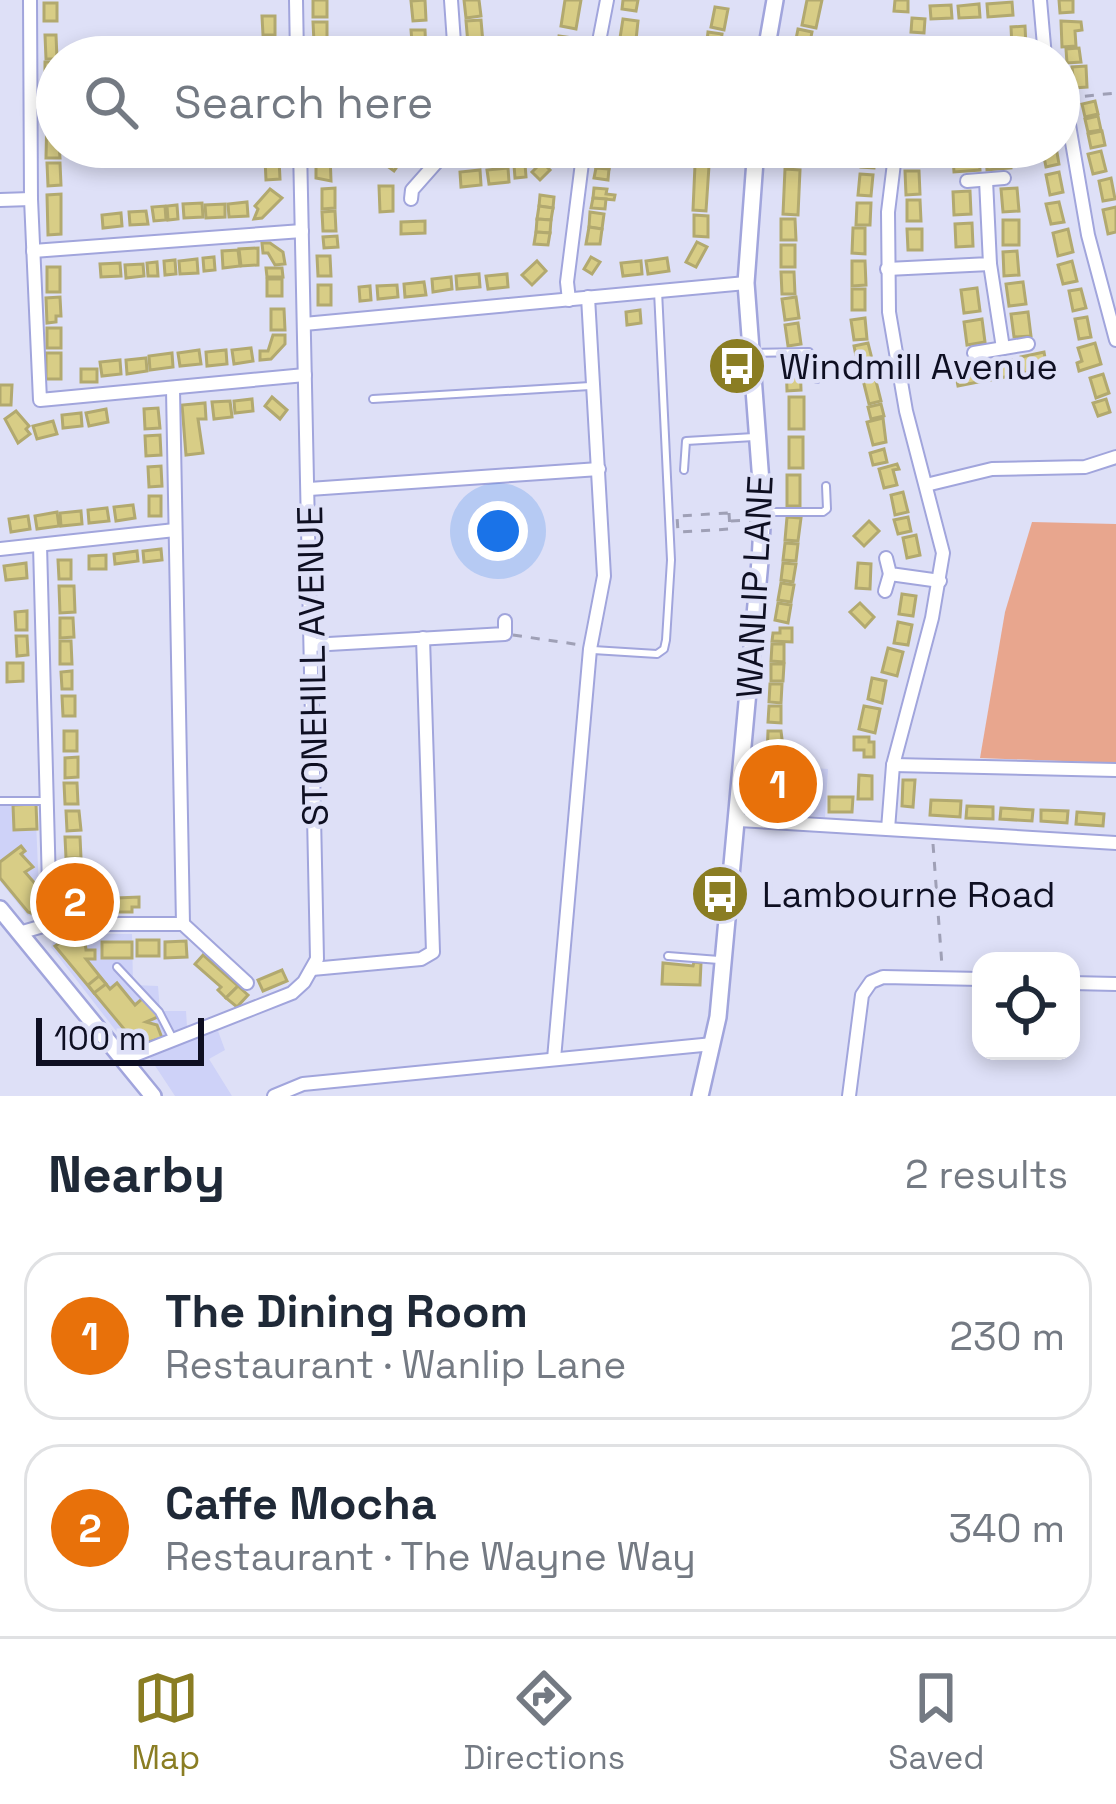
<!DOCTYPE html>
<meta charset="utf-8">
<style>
:root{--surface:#fff;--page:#f6f6f7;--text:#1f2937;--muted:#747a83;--line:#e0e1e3;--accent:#8a7d23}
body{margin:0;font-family:"Space Grotesk",sans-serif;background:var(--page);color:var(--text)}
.controls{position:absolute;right:36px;bottom:36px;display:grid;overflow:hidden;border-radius:24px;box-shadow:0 6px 18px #0003}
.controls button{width:108px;height:108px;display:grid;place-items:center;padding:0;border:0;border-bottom:3px solid var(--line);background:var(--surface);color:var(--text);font:60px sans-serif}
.scale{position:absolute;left:36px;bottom:30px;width:168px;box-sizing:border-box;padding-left:12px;border:6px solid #0e0f22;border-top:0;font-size:33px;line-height:42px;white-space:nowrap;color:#0e0f22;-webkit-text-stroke:9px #dee0f7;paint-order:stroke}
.you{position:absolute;left:498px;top:531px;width:42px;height:42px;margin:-30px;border:9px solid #fff;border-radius:50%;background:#1a73e8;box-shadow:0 0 0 18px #1a73e833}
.badge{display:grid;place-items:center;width:78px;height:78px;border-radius:50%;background:var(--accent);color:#fff;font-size:39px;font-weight:700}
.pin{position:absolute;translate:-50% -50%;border:6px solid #fff;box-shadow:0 3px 12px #0006}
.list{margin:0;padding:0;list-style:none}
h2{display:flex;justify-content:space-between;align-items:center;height:156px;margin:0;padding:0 48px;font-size:51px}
h2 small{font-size:39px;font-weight:400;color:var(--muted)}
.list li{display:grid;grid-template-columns:78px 1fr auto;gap:36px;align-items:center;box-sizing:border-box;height:168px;margin:0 24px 24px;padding:0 24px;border:3px solid var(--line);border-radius:36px}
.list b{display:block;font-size:45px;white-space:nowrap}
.list p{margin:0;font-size:39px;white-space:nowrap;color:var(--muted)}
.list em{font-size:39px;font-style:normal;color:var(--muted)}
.icon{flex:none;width:66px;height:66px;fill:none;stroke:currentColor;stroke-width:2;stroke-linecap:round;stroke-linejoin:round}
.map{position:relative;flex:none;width:1116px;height:1096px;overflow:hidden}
.search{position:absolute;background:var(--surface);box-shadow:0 6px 18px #0003;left:36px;right:36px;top:36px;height:132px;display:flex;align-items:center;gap:30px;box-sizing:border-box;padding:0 42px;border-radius:66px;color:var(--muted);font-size:45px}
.sheet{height:540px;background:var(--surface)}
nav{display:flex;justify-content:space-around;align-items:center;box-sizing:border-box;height:168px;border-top:3px solid var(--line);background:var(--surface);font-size:33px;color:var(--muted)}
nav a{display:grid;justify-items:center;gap:6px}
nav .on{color:var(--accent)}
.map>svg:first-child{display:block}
.built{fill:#ced2f8}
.green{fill:#e8a68e}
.building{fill:#d8cd86;stroke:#b2a96f;stroke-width:3}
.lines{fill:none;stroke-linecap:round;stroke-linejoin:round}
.service-casing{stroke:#a1a5dc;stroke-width:10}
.minor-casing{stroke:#a1a5dc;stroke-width:16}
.tertiary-casing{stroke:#a1a5dc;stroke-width:20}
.path{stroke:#9fa0b6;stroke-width:3;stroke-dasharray:9 9;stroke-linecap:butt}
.service{stroke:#fff;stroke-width:6}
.minor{stroke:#fff;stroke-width:12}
.tertiary{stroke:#fff;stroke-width:15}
.labels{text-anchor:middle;stroke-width:9;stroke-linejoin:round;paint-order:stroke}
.poi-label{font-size:36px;fill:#0e0f22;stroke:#dee0f7;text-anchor:start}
.street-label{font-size:36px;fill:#0e0f22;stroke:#dee0f7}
</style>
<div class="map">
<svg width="1116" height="1096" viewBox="0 0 1116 1096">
<rect width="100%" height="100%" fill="#dee0f7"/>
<!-- built -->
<g class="built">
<polygon points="754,763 828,769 825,817 764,812 750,794"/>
<polygon points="0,797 35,797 40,914 36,917 27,915 0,881"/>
<polygon points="57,934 132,934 133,985 158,986 160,1011 186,1011 187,1027 142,1044 127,1045 51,947"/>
<polygon points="218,1031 225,1050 209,1059 232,1096 175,1096 148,1055"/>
</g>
<!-- green -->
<polygon class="green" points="1032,522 1116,524 1116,763 980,758 1005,612"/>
<!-- building -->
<g class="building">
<rect x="313" y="0" width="14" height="17"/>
<polygon points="425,0 426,20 413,21 411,1"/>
<polygon points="464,0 479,0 481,16 466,18"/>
<polygon points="565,0 581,0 576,29 561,26"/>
<polygon points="623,0 638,0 636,11 622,9"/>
<polygon points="807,0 822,0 816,28 802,25"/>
<polygon points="895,0 908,0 908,12 894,11"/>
<polygon points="1059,0 1073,0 1073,12 1060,13"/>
<polygon points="1012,2 1013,15 988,17 987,4"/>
<rect x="44" y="3" width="13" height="18"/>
<polygon points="979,4 980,17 959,18 958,6"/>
<polygon points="951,5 952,18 931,19 930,6"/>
<polygon points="715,7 728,9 724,30 711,27"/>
<polygon points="262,16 275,16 275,35 263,35"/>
<polygon points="912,18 925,19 924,33 911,32"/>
<polygon points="623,19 638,21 636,40 620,38"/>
<polygon points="481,20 483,43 468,44 466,21"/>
<polygon points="1061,21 1081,22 1082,30 1075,31 1076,46 1062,47"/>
<polygon points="313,22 327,22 327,42 314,42"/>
<polygon points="1025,26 1026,46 1012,47 1011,27"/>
<polygon points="798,29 812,32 808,52 794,49"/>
<polygon points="411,30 425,30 426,53 413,54"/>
<polygon points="708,32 722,34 719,57 705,57"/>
<polygon points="45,35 56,35 57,59 46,59"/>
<polygon points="559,36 573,38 570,57 556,56"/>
<polygon points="267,44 277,53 273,57 255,57"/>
<polygon points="615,45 629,47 627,57 613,55"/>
<polygon points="1079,48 1081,62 1067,63 1066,49"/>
<rect x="45" y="62" width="12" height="30"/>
<polygon points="1086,66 1087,87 1074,88 1072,67"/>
<polygon points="1095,101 1098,114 1085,117 1082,104"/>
<polygon points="47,112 57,112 60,158 46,158"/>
<polygon points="1098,116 1101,130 1088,132 1085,119"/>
<polygon points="1102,131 1105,145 1091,148 1088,134"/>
<polygon points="409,147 419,155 412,165 401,157"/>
<polygon points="699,147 713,147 712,162 698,161"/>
<polygon points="785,147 799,147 798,166 784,165"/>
<polygon points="863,147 876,147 874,168 861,167"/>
<polygon points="905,147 919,147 919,163 906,163"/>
<polygon points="1042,147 1056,147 1059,164 1046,167"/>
<polygon points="1101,151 1106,171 1093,174 1088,154"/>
<polygon points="1010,152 1011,168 987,170 986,154"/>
<polygon points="390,153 401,161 394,171 383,163"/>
<polygon points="316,154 330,154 331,181 316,178"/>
<polygon points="979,154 980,170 954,172 953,157"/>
<polygon points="597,158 610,159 609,169 596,168"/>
<polygon points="265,159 279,159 280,179 266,180"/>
<polygon points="542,162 550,170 540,180 532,172"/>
<polygon points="47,163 60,163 61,185 48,186"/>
<polygon points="525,164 526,177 515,178 514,165"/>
<polygon points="695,165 709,166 706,211 693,210"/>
<polygon points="508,168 509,182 489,184 487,170"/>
<polygon points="596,168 609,169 608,180 594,178"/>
<polygon points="785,169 800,170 798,215 783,214"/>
<polygon points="480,170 481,185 461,187 460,172"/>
<polygon points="905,171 919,171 920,194 906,195"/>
<polygon points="1059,172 1063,192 1050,195 1046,175"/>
<polygon points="860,174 873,175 871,196 858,195"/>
<polygon points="1111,178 1115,199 1103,201 1099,181"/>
<polygon points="379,186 393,186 393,211 380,212"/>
<polygon points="335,188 335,208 322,209 322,189"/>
<polygon points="594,188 607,189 606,194 615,195 614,200 593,198"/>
<polygon points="1017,188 1019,211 1003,212 1001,189"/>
<polygon points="270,189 282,198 262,218 254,219 258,209 255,206"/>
<polygon points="970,191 971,214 954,215 953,192"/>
<polygon points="61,194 61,234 48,235 47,195"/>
<polygon points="540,195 554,197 553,208 539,206"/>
<polygon points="593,198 606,199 605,209 591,208"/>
<polygon points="907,200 920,200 921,221 907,221"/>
<polygon points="247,202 248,216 229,217 228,204"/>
<polygon points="1059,202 1064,222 1051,224 1046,204"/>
<polygon points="202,203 203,217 184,218 183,204"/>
<polygon points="857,203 871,203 870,225 856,225"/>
<polygon points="225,204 225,217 206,218 205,205"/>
<polygon points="177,205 178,219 168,220 167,206"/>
<polygon points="165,206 166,220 154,221 152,207"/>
<polygon points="539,206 553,208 551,220 537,219"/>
<polygon points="1116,207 1116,232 1108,234 1103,210"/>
<polygon points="146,211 148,224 130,225 129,212"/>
<polygon points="335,211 336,231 323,231 322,212"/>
<polygon points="590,212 604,214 602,229 589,227"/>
<polygon points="121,213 122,226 103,228 102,215"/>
<polygon points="694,215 708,216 708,237 694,236"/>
<polygon points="537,219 551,220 550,233 536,232"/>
<polygon points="781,219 795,219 796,240 781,240"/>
<rect x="1003" y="220" width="16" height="25"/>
<polygon points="425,221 425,233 401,234 401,222"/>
<polygon points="972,223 973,246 956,247 955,224"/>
<polygon points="589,227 602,229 600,244 586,244"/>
<polygon points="853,228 865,228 865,254 852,253"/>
<polygon points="907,229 922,229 922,250 908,250"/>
<polygon points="1068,229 1073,252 1058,256 1053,233"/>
<polygon points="536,232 550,233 548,245 534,244"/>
<polygon points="337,236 338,247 324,248 323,237"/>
<polygon points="697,242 707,247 696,267 686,262"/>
<polygon points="262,243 270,243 283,252 285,264 275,265 268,253 263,253"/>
<rect x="781" y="245" width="14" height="22"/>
<polygon points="258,248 258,265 241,266 239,249"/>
<polygon points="238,250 240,266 223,268 222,251"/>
<polygon points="1017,251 1019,275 1004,276 1003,252"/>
<polygon points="317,256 330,256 331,276 318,276"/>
<polygon points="214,257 215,270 204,271 203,258"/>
<polygon points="591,257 600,262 592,274 584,269"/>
<polygon points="667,258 669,271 648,274 646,261"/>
<polygon points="197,259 198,273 180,274 179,261"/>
<polygon points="175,260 176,274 165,275 164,261"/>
<polygon points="537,261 546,271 532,285 522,275"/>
<polygon points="641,261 642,274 623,276 621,263"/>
<polygon points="852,261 865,261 866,285 852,286"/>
<polygon points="1072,261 1077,281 1063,284 1058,265"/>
<polygon points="157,262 158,276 148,276 147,263"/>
<polygon points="120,263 121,276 101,277 100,264"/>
<polygon points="143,264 144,276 126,278 125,265"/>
<rect x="47" y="267" width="13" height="25"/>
<polygon points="266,268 282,268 283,277 267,277"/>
<polygon points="781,272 794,272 795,294 782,294"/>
<polygon points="479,274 480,287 457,289 456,276"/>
<polygon points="507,274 508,287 488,289 486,276"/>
<polygon points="451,277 452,289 433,292 432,279"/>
<rect x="267" y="279" width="15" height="17"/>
<polygon points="424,282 426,295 405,297 404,284"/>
<polygon points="1023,282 1026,304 1009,306 1006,284"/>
<rect x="318" y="285" width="13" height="20"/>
<polygon points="397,285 398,297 378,299 377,286"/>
<polygon points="370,286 371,300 360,301 359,287"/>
<polygon points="977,288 980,311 964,313 961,290"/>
<rect x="852" y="289" width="13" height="21"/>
<polygon points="1081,289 1086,308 1073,311 1069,291"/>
<polygon points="60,297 61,316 56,316 56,322 47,323 46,298"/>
<polygon points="796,297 799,318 785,320 782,299"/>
<polygon points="271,309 284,309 285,330 271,330"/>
<polygon points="640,310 641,323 627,325 626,312"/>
<polygon points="1028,312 1031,336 1014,337 1011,314"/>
<polygon points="1087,317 1091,337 1079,339 1075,319"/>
<polygon points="865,318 867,339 854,340 851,320"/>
<polygon points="982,319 985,342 967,345 964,322"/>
<polygon points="798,323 801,344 788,346 785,325"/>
<rect x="47" y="328" width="14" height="20"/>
<polygon points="273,335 285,335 285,344 271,359 260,360 260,351 268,351"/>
<polygon points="868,343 874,367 859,371 854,346"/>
<polygon points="1095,343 1101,364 1079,371 1077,363 1082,361 1078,348"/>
<polygon points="251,348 253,361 234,364 232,350"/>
<polygon points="199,350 201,364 180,366 178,353"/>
<polygon points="226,350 227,364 207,366 206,352"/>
<polygon points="1044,352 1047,369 1024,373 1021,357"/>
<rect x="46" y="353" width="15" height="26"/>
<polygon points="172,353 173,367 150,370 149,356"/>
<polygon points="146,358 147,371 127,374 126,360"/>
<polygon points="120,360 121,374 102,376 100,362"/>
<polygon points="786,360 800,360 801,390 787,391"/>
<polygon points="1011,360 1014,375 991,380 988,364"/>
<polygon points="980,366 983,381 958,386 955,371"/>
<rect x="81" y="369" width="16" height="13"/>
<polygon points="1103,374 1109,393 1096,398 1090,378"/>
<polygon points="875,377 881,401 869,404 863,380"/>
<polygon points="0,385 12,385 11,405 0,405"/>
<polygon points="272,397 287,410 280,419 265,406"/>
<rect x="789" y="397" width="15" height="32"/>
<polygon points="252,399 253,411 235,413 234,401"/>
<polygon points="1106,399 1110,412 1098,416 1093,403"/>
<polygon points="230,401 232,417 214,419 212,402"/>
<polygon points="205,403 206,419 198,419 203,453 186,455 182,405"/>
<polygon points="881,404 884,416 871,419 868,407"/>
<polygon points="158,408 160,428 145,429 144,409"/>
<polygon points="106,409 108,422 89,426 86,413"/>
<polygon points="16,411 29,426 26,429 30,434 18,443 5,419"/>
<polygon points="81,413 82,426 63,428 62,415"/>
<polygon points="883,418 886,442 873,445 867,422"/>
<polygon points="53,421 57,434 37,439 33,426"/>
<polygon points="160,435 161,455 146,456 145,436"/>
<rect x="789" y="437" width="14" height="31"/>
<polygon points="884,449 887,462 873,465 870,453"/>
<polygon points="897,464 899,469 893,470 897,485 884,488 879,469"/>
<polygon points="161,466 162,486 149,487 148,467"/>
<rect x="787" y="475" width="13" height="31"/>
<polygon points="903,492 908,512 895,515 891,495"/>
<rect x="149" y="496" width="12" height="20"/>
<polygon points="133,505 135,518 116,521 114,507"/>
<polygon points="107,508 109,521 89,523 88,510"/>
<polygon points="81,511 82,524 61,526 60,513"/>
<polygon points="57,512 59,526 37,529 35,516"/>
<polygon points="28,516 30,529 11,532 9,519"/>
<polygon points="787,517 801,518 798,541 785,540"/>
<polygon points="908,517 911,531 898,534 894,520"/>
<polygon points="869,521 879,531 864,546 854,536"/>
<polygon points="916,535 920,555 907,558 903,538"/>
<polygon points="785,543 798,544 796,561 783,560"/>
<polygon points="161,549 162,560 144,562 143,551"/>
<polygon points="137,551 138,561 115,564 114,554"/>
<polygon points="106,555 106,569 89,569 89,556"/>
<polygon points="58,560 71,560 71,579 59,579"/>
<polygon points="26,563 27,578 6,580 4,566"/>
<polygon points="783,563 796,564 793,582 781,580"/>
<polygon points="858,563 871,564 870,589 856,588"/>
<polygon points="781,583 794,585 791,602 778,600"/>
<polygon points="59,586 74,586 75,612 60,613"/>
<polygon points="902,594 916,596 913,616 899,614"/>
<polygon points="778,603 791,605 788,623 775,620"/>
<polygon points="860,603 874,617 865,627 850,612"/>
<polygon points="27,611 27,630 16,630 15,612"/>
<polygon points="60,618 73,618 74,637 60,638"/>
<polygon points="898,622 912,625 908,645 894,643"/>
<polygon points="780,628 792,628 792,642 772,641 773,633 780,633"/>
<polygon points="16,636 27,636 28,655 17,656"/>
<polygon points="60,641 71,641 72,664 60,664"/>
<polygon points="772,644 784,644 784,662 771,661"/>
<polygon points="888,648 903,652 897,676 882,672"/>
<polygon points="7,663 23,663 23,681 7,682"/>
<polygon points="771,664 784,664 783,681 771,681"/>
<polygon points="72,671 72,689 62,689 61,672"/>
<polygon points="872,678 886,681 882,703 868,699"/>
<polygon points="770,684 782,684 781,703 769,702"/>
<polygon points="62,696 75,696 75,716 63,716"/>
<polygon points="769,706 781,706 781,723 768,722"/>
<polygon points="864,706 880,709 875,733 859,729"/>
<rect x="64" y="731" width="13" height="20"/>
<polygon points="768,731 781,731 784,755 767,755"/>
<polygon points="854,737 869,737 869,742 874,742 874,757 864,757 864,750 854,750"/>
<polygon points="78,757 78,777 65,778 65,758"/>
<polygon points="764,767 795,770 793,780 763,777"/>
<polygon points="859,775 872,776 872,799 858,799"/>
<polygon points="763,777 793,780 792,791 762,788"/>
<polygon points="903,780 915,780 913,807 902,806"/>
<polygon points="64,783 77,783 78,804 65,804"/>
<polygon points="762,788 792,791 791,802 761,799"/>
<polygon points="829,797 853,797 852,812 829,812"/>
<polygon points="761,799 803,803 802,813 765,809"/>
<polygon points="931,800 961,801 960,817 930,815"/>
<polygon points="36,804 37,829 14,830 13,805"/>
<polygon points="967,806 993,807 993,819 966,818"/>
<polygon points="1001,808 1033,810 1032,821 1000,819"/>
<polygon points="1041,810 1068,811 1067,823 1041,821"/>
<polygon points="66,811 79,811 81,830 67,831"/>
<polygon points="1077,812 1104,814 1103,826 1076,824"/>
<polygon points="65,837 80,837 81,858 66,858"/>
<polygon points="21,846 25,851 21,854 33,867 25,872 38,887 40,910 36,915 28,912 0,878 0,862"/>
<polygon points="81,863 82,883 67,883 66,864"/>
<polygon points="80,885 81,905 94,911 95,918 67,919 65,886"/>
<polygon points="139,897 139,907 132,907 132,912 118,912 117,898"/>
<rect x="137" y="940" width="22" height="16"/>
<polygon points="186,941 187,957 165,958 165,942"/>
<polygon points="61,942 85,942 86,950 95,950 95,959 86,959 110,989 117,983 135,1005 143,998 160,1016 146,1022 157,1025 162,1038 142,1044 134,1041 55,946"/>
<rect x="102" y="942" width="30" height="16"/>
<polygon points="203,955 238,986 226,998 218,990 221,987 195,964"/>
<polygon points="694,962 701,963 700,985 662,984 663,963 693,966"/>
<polygon points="282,970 287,981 263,991 258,980"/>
<polygon points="99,976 106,984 94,993 88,985"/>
<polygon points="238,986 248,995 237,1007 226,998"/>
</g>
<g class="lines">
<defs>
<g id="service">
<polyline points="755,353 809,352 817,379"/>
<polyline points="373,399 590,386"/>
<polyline points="684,470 686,441 754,437"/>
<polyline points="766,512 823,512 827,509 826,486"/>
<polyline points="593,650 657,654 664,649 666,640 671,560 658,291"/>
<polyline points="0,801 44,801"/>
<polyline points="668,956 719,960"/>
<polyline points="117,967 159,1012 173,1039"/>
</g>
<g id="minor">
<polyline points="30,0 31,199 40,400 305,375"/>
<polyline points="296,0 297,57"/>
<polyline points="451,0 455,57"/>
<polyline points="1040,0 1045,57"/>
<polyline points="596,57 607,0"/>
<polyline points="31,103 57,101"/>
<polyline points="1059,104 1068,119 1088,235 1116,340"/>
<polyline points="479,147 504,147"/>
<polyline points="967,181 1004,178"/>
<polyline points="411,199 412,190 450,147"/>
<polyline points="0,200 31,199"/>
<polyline points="33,251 302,231"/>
<polyline points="990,264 1003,348"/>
<polyline points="887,269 990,264 986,180"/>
<polyline points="569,300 567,282 584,147"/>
<polyline points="304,324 746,283"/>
<polyline points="974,353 1028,344"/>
<polyline points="173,390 183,924 247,983"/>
<polyline points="926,485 992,469 1085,467 1116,457"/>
<polyline points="309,489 599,469"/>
<polyline points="40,545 50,924"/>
<polyline points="0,549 175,530"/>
<polyline points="886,558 890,574 940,581"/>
<polyline points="885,591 890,574"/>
<polyline points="311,645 505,634 505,621"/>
<polyline points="893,765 1116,770"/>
<polyline points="739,820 1116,843"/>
<polyline points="888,829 893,765 932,618 943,553 906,411 889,312 888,212 896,147"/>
<polyline points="19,933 50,924 183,924"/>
<polyline points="312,969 421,959 433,952 423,638"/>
<polyline points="1071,983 1116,984"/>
<polyline points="554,1059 590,649 604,576 588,297"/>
<polyline points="122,1060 292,993 304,982 317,959 300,147"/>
<polyline points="274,1096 303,1084 713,1044"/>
<polyline points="849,1096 862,995 871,982 883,977 981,979"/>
</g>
<g id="tertiary">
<polyline points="765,57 775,0"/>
<polyline points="0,909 153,1096"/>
<polyline points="700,1096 718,1017 760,561 763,509 746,283 756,147"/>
</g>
</defs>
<!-- service casing -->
<use href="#service" class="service-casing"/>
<!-- minor casing -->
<use href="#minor" class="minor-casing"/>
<!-- tertiary casing -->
<use href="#tertiary" class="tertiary-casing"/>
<!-- path -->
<g class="path">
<polyline points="1067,98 1116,93"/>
<polygon points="729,513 730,529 678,532 677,516"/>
<polyline points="731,521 752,520"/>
<polyline points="513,635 581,645"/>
<polyline points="933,844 942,966"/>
</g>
<!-- service -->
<use href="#service" class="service"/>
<!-- minor -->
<use href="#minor" class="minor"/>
<!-- tertiary -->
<use href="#tertiary" class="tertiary"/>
</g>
<!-- icons -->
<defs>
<symbol id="bus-disc" viewBox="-11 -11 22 22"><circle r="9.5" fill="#8a7d23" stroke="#dee0f7"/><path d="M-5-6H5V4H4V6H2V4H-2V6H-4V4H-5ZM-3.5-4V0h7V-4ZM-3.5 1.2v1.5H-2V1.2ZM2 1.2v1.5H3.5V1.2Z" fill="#fff"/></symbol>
</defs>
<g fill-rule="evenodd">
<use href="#bus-disc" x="704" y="333" width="66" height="66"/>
<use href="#bus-disc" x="687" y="861" width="66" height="66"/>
</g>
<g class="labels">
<!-- poi labels -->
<g class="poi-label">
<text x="779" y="379">Windmill Avenue</text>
<text x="762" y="907">Lambourne Road</text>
</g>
<!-- street labels -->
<g class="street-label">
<text transform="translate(754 587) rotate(-87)" y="13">WANLIP LANE</text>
<text transform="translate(312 666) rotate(-91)" y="13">STONEHILL AVENUE</text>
</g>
</g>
</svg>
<div class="controls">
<button><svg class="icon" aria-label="locate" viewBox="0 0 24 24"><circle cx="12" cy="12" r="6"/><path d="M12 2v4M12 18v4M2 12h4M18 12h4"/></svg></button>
</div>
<div class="scale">100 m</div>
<div class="you"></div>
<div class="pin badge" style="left:778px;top:784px;background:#e8710a">1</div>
<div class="pin badge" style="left:75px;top:902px;background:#e8710a">2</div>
<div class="search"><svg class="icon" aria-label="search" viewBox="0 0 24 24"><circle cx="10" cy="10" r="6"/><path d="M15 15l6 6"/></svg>Search here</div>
</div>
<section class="sheet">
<h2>Nearby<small>2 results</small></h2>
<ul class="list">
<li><span class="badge" style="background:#e8710a">1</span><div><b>The Dining Room</b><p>Restaurant · Wanlip Lane</p></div><em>230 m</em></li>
<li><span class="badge" style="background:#e8710a">2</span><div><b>Caffe Mocha</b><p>Restaurant · The Wayne Way</p></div><em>340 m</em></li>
</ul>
</section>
<nav>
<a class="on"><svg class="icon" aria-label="map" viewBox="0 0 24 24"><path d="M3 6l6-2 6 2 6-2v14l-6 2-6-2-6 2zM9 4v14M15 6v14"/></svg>Map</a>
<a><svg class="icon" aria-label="directions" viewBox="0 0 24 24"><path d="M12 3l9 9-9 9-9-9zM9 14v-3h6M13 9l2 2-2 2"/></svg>Directions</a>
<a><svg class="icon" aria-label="saved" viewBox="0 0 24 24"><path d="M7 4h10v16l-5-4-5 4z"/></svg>Saved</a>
</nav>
